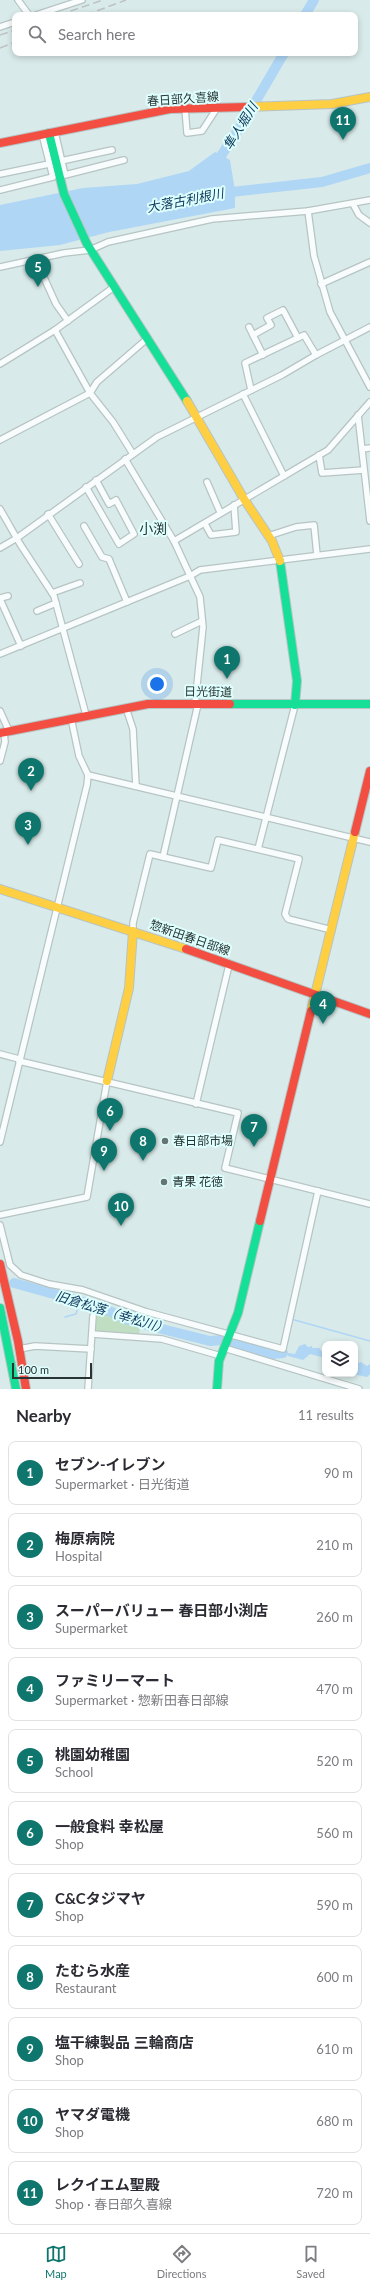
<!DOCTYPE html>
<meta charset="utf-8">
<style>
:root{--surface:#fff;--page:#f2f2f3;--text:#2b2b33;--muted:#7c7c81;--line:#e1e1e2;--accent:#0f766e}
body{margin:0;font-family:Lato,"Noto Sans JP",sans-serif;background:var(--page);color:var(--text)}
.controls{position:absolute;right:12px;bottom:12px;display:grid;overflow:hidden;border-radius:8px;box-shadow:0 2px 6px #0003}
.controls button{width:36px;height:36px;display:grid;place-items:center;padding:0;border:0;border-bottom:1px solid var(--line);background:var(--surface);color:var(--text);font:20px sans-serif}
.scale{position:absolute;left:12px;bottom:10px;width:80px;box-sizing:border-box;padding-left:4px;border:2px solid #283434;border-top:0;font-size:11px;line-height:14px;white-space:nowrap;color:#283434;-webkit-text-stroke:3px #defffd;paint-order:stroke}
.you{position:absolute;left:157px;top:684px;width:14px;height:14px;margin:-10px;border:3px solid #fff;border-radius:50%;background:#1a73e8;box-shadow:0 0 0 6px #1a73e833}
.badge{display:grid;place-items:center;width:26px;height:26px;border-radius:50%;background:var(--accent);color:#fff;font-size:13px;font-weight:700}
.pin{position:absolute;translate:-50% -33px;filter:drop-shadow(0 1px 2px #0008)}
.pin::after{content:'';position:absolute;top:21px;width:14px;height:12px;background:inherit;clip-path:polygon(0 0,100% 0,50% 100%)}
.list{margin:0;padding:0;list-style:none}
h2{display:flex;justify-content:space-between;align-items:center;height:52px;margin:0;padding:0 16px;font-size:17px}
h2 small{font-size:13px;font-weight:400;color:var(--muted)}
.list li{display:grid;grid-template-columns:26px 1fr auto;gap:12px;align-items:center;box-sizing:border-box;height:64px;margin:0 8px 8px;padding:0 8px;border:1px solid var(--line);border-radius:8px}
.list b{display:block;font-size:15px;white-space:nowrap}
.list p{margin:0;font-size:13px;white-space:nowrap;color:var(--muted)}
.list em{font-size:13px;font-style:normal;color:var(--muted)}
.icon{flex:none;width:22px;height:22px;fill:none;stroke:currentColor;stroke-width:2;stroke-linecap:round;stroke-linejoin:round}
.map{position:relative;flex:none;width:370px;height:1389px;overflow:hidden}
.search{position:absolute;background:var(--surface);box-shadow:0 2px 6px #0003;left:12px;right:12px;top:12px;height:44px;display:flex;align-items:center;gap:10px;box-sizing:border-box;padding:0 14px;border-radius:8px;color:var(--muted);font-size:15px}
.sheet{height:844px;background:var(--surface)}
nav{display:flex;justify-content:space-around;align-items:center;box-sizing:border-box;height:56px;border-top:1px solid var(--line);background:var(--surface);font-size:11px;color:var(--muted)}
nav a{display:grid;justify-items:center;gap:2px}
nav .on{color:var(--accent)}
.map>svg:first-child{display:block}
.green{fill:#c0dec1}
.water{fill:#afd6f5}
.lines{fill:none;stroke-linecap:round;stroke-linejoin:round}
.stream{stroke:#afd6f5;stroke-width:1.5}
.river{stroke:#afd6f5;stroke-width:10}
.street-casing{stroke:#b7c4c4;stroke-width:8}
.fast-casing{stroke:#b7c4c4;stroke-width:10}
.slow-casing{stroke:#b7c4c4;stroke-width:10}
.jam-casing{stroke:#b7c4c4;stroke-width:10}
.street{stroke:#f9fcfc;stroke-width:5.5}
.fast{stroke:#16e098;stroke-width:8}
.slow{stroke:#ffcf43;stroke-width:8}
.jam{stroke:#f24e42;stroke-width:8}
.rail{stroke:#bec2c2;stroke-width:1.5;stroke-dasharray:8 4;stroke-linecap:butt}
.poi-dot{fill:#667473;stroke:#defffd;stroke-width:1.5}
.labels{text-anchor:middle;stroke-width:4;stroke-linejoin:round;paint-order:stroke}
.street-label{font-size:12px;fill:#283434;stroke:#defffd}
.poi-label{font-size:12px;fill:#283434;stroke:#defffd;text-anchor:start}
.water-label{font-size:13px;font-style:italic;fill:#113c60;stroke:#defffd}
.quarter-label{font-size:14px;fill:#283434;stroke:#defffd}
</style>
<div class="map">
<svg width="370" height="1389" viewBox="0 0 370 1389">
<rect width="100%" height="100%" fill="#d8eae9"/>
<!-- green -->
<polygon class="green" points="98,1309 140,1328 139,1335 95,1331"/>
<!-- water -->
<g class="water">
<polygon points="215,152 230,160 235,191 235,208 109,232 60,245 0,251 0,205 83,188 137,184 189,171"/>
<polygon points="305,1344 308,1347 312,1346 312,1348 319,1348 322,1352 325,1351 325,1358 310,1354 303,1360 288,1356 288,1353 295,1354 299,1346"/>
<polygon points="361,1362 367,1366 370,1364 370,1374 367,1377 353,1374 355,1374 355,1364"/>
</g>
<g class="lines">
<!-- stream -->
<g class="stream">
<polyline points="65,1317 76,1314 80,1301"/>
<polyline points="291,1319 370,1341"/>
<polyline points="281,1353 283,1353"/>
</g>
<!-- river -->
<g class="river">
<polyline points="305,15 314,0"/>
<polyline points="215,165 246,118 284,53"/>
<polyline points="223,193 322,182 370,168"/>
<polyline points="14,1283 101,1307 128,1320 166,1330 210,1341 222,1340 272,1354 283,1353"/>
</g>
<defs>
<g id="street">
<polyline points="18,0 29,15"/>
<polyline points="36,15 82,0"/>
<polyline points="0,27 15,22"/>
<polyline points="185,108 187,133 202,131 217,108"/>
<polyline points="55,132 65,175 124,160"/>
<polyline points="61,161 112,150"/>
<polyline points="0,174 49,164"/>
<polyline points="0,190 53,177 42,134"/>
<polyline points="353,204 359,215 370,223"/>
<polyline points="308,211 314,256 330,312 370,387"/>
<polyline points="36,260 56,304 68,321"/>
<polyline points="0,267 64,253 90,250 108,242 212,219 308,211 370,200"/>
<polyline points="321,284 370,262"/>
<polyline points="249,327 263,355"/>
<polyline points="55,330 90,393 113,422 133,454"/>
<polyline points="253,335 271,325 267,318 283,310 298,338"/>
<polyline points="0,364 55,330 114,287"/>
<polyline points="251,390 245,363 304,335 316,355"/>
<polyline points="243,394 284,476"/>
<polyline points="358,415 370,521"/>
<polyline points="0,440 90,393 97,382 148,338"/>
<polyline points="362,449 370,448"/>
<polyline points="319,455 322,473 364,470"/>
<polyline points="125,459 174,541 200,597 203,627 195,704"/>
<polyline points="207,482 220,512"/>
<polyline points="86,487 119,544 134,534 116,500 109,504 96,480"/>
<polyline points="0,509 20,544 54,596 86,715"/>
<polyline points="48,514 79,564"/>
<polyline points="205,524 211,535 236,532 234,505"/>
<polyline points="84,526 102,557 109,559 127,602"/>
<polyline points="268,536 296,527 314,525 317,555"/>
<polyline points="174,541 328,450 370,402"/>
<polyline points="0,548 17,538 157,437 282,375 316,355 370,327"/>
<polyline points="52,593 80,583"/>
<polyline points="0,598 8,596"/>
<polyline points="0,599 21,646"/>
<polyline points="37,611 56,603"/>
<polyline points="175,634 202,621"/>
<polyline points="0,654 190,576 200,570 370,549"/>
<polyline points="126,708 133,729 136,786"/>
<polyline points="0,711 9,731"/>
<polyline points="0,761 5,742 4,732"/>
<polyline points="88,775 370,842"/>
<polyline points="258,849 295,705"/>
<polyline points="163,857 198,704"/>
<polyline points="133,931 133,923 150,854 211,868 218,840 299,859 285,914 288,919 332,930"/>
<polyline points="0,1054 19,1059"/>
<polyline points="19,1061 238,1113 225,1168 370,1204"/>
<polyline points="196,1104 229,965"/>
<polyline points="0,1142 87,785 88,775 79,756 71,718"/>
<polyline points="0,1215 87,1197 107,1081"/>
<polyline points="0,1225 10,1265 21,1275 49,1284 83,1290 147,1312 283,1349 318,1191"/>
<polyline points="92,1334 162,1339 221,1356"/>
<polyline points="224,1348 359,1389"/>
<polyline points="19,1349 35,1346 91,1349"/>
<polyline points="88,1389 93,1316"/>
</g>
<g id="fast">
<polyline points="49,133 64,194 87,244 187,401"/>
<polyline points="280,561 297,681 295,705"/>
<polyline points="230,704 370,704"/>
<polyline points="0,1308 16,1389"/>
<polyline points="217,1389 219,1361 238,1313 260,1221"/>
</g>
<g id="slow">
<polyline points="247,107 332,104 370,97"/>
<polyline points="187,401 244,499 272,541 280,561"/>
<polyline points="0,889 186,949"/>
<polyline points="311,1011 355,832"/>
<polyline points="107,1081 129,988 133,931"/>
</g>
<g id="jam">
<polyline points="0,143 170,109 247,107"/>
<polyline points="0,733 148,704 230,704"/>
<polyline points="355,832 370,771"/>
<polyline points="186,949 370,1014"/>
<polyline points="260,1221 311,1011"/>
<polyline points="0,1264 18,1341 26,1389"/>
</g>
</defs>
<!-- street casing -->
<use href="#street" class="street-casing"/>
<!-- fast casing -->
<use href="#fast" class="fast-casing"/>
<!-- slow casing -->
<use href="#slow" class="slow-casing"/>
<!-- jam casing -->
<use href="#jam" class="jam-casing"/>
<!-- street -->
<use href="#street" class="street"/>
<!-- fast -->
<use href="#fast" class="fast"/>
<!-- slow -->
<use href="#slow" class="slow"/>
<!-- jam -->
<use href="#jam" class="jam"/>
<!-- rail -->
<g class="rail">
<polyline points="59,15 103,0"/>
<polyline points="86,15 126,0"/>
<polyline points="0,35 15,30"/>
<polyline points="0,48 15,42"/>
</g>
</g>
<!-- markers -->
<g class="poi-dot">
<circle cx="165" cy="1141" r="4"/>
<circle cx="164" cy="1182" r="4"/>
</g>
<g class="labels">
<!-- street labels -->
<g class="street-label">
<text transform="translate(183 99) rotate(-4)" y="4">春日部久喜線</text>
<text transform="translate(208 692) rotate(1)" y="4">日光街道</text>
<text transform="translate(190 938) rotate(19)" y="4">惣新田春日部線</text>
</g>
<!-- poi labels -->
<g class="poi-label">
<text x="173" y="1145">春日部市場</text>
<text x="172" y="1186">青果 花徳</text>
</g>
<!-- water labels -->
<g class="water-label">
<text transform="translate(240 126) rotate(-58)" y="5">隼人堀川</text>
<text transform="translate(185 200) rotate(-11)" y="5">大落古利根川</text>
<text transform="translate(112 1312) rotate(17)" y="5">旧倉松落（幸松川）</text>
</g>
<!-- quarter labels -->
<g class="quarter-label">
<text x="153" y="534">小渕</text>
</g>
</g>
</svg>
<div class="controls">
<button><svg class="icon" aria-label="layers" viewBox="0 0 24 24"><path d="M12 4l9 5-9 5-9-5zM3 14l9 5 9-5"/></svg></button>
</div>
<div class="scale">100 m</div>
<div class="you"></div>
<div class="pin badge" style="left:227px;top:679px">1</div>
<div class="pin badge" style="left:31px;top:791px">2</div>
<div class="pin badge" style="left:28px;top:845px">3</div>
<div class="pin badge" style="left:323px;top:1024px">4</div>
<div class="pin badge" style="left:38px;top:287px">5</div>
<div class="pin badge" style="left:110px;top:1131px">6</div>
<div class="pin badge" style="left:254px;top:1147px">7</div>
<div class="pin badge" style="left:143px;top:1161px">8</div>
<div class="pin badge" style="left:104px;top:1171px">9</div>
<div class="pin badge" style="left:121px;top:1226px">10</div>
<div class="pin badge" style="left:343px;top:140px">11</div>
<div class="search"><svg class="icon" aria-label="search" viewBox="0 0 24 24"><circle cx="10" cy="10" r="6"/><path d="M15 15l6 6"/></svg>Search here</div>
</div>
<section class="sheet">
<h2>Nearby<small>11 results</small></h2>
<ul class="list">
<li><span class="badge">1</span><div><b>セブン-イレブン</b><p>Supermarket · 日光街道</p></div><em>90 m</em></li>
<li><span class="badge">2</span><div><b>梅原病院</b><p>Hospital</p></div><em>210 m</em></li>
<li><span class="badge">3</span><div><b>スーパーバリュー 春日部小渕店</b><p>Supermarket</p></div><em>260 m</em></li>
<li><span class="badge">4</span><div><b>ファミリーマート</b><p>Supermarket · 惣新田春日部線</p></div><em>470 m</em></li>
<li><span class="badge">5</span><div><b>桃園幼稚園</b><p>School</p></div><em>520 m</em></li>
<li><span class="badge">6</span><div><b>一般食料 幸松屋</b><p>Shop</p></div><em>560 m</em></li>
<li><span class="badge">7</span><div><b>C&amp;Cタジマヤ</b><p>Shop</p></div><em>590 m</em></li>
<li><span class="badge">8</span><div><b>たむら水産</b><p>Restaurant</p></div><em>600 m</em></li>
<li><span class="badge">9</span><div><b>塩干練製品 三輪商店</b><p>Shop</p></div><em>610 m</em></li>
<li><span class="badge">10</span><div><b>ヤマダ電機</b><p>Shop</p></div><em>680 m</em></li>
<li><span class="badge">11</span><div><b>レクイエム聖殿</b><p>Shop · 春日部久喜線</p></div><em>720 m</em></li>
</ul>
</section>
<nav>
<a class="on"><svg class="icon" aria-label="map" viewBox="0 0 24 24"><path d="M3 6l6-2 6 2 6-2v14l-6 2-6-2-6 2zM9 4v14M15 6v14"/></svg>Map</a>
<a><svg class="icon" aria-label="directions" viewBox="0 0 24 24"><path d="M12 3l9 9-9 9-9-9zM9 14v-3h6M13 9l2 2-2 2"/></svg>Directions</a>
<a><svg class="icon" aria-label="saved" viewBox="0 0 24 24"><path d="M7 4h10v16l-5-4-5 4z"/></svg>Saved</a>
</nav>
